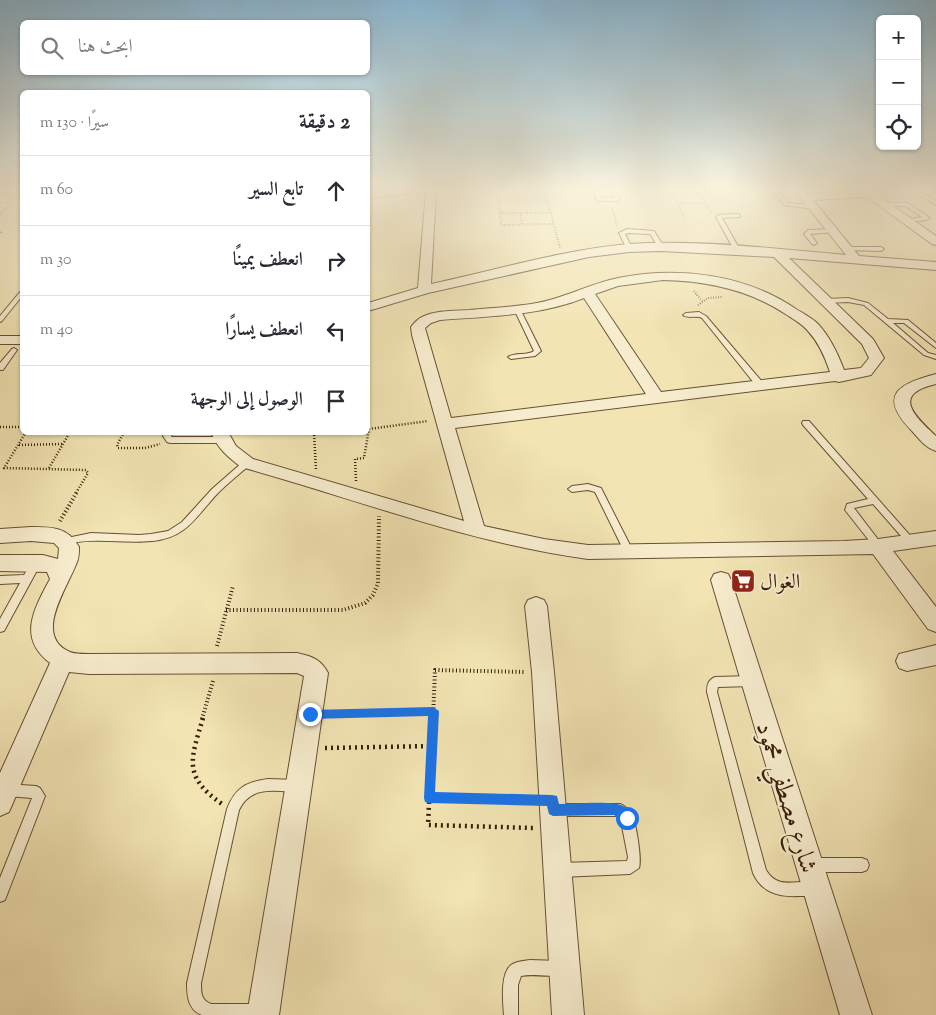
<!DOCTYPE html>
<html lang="ar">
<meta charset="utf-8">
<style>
:root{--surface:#fff;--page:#f2f2f3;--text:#2b2b33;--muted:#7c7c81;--line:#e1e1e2}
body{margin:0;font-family:"Sorts Mill Goudy",Amiri,serif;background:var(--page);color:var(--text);direction:rtl}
.controls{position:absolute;right:15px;top:15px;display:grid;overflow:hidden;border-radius:8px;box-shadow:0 1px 4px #0004}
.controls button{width:45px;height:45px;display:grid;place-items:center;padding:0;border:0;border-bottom:1px solid var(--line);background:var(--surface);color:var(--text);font:25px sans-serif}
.stop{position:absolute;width:15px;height:15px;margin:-11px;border:4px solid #1a73e8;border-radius:50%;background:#fff}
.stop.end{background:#1a73e8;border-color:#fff;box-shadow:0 1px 5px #0008}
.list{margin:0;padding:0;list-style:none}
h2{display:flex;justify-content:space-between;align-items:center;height:65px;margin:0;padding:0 20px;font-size:21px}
h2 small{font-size:16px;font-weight:400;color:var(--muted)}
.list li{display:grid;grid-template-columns:32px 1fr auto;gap:15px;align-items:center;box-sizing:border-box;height:70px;padding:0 20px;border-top:1px solid var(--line)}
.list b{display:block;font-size:19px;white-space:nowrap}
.list em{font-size:16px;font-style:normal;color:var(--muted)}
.icon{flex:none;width:28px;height:28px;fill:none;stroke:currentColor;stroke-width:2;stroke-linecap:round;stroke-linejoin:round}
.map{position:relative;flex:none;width:936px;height:1015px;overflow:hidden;direction:ltr}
.search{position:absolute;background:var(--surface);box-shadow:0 1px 4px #0004;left:20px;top:20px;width:350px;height:55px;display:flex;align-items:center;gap:12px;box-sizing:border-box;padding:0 18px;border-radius:8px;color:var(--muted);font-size:19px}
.panel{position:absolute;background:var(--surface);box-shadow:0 1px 4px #0004;left:20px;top:90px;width:350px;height:345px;border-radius:8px;direction:rtl}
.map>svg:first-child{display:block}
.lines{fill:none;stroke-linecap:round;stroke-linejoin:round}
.service-casing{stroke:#675033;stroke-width:2}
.minor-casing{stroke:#675033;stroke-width:2}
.path-far3{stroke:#391e08;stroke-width:2;stroke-dasharray:0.5 2;stroke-linecap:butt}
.path-far2{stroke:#391e08;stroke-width:2.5;stroke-dasharray:1 2;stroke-linecap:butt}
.path-far1{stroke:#391e08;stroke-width:4;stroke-dasharray:1 2.5;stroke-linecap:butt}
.path{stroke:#391e08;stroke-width:4.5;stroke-dasharray:2 4;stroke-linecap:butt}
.service{fill:#f7edce;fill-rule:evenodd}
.minor{fill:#f7edce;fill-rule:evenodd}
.route{fill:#1a73e8}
.labels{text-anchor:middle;stroke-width:4;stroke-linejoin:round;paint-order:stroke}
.poi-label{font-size:21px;fill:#391e08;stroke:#f7edce;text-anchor:start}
.near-street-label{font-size:25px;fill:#391e08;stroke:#f7edce}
</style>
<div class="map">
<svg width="936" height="1015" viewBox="0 0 936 1015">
<rect width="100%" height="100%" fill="#f2e4b3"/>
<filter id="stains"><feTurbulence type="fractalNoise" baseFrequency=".004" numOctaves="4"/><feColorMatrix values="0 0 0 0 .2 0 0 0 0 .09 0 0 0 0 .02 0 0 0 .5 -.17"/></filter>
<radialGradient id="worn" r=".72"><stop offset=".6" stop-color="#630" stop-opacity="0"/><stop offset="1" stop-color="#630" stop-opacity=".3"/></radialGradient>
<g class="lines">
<defs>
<g id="service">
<polygon points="595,191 599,191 600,197 602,198 614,198 613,191 617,191 620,199 617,201 599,201 595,198"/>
<polygon points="773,191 777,191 788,203 814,205 817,207 814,209 784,205"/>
<polygon points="913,191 918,191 936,201 936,205"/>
<polygon points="885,203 908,203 930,218 927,220 906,222 906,220 922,217 905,206 883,206 883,204"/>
<polygon points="738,214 740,215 740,217 722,218 740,250 737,252 734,250 716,217 719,215"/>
<polygon points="627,229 654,231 664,247 659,248 650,234 628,233 625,234 632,248 627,249 619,233"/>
<polygon points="833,229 836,231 835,232 810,234 817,243 814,245 812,244 804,234 808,230"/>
<polygon points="848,247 881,247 884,249 881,251 846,250 845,249"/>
<polygon points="22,291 22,296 2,321 0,322 0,316 20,292"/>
<polygon points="848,298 868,303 888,319 908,320 936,343 936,348 904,323 893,323 928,353 936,355 936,359 924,355 864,305 848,302 826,303 823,301 826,299"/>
<path d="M517,307L520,309L541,351L535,356L511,359L508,357C515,352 527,356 534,351L514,309Z"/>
<path d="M699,312L706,316L764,384V388H758L702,318C696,315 688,319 683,315L686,313Z"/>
<polygon points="14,348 17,350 3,370 0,370 0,363 12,349"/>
<polygon points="803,421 809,421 914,540 916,542 914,544 908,544 873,504 854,508 883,546 881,548 875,548 845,510 847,504 868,499 803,425 802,423"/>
<polygon points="165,432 173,432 171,436 172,437 221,437 225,440 221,443 170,443 167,442 163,436"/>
<path d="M247,460L250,461L251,463L250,465C239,474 228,483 218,493C196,516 187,538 152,541C123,544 95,537 67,544L64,543L62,541L64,539L67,538L91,533L139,535L151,534L168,531L182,522L212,489L244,461Z"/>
<polygon points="588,484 601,488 633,551 631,553 625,553 595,492 588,490 572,492 568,489 572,486"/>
<polygon points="36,559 39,560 41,563 4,631 0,632 0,619 20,583 0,584 0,576 24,575 33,560"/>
<path d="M752,676L756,678L757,681L756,684L752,686L718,687L717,692L766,870C780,893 800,876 819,884L821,889L819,894C812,896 806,896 799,896C779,897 762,893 753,873L707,692C707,685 708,680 715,677Z"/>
<path d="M268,779L298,780L302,782L304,786L302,790L298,792C275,791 251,785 239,810L201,983C201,993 201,1000 211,1004H258L263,1006L265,1011L264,1015H202C188,1010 187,996 187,983L227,809C235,788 246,782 268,779Z"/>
<polygon points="6,784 36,786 40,788 45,796 5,900 0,902 0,878 32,798 6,796 2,794 0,790 2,786"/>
<path d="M555,804H620C625,806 629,810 632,815C636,823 642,860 639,868L630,874L560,877L555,875L553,870L555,865L560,863L627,861L628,857L621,821L617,816H555L551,814L549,810L551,806Z"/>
<polygon points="812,858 862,858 867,860 869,865 867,870 862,872 812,872 807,870 805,865 807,860"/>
<path d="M530,960L560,961L565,963L567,968L565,973C552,979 535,973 521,976L518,985V1015H504C503,1002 500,974 511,965C517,961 524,961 530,960Z"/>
</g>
<g id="minor">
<polygon points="378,191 413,191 408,194 368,198 368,192"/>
<path d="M426,191H436L431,284C496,270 562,250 629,244C698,239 776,249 846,255L795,191H805L808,194L872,191L936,236V245L932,244L867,197L813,200L859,256L936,262V270L789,258L873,339L884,358L871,375L839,382L835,381L455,428L484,526L544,539L588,545L844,541L878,539L936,531V545L893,551L936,607V632L928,629L873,554L588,559C468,543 357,499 241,467C228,457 217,448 211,432H228L236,446L253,459L464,521L412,335L411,327C414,323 418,319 422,317C436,310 455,311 470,310C491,308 511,307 531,304C562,300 588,284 618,278C678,266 745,274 796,309C804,314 812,318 818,324C830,337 838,354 844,370L861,368L869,358L862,344L774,257L661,251L629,252L589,257L428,293L368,311V303L418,288ZM663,280C708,281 750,290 787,315C795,320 802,324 808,331C819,343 825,357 830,372L661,392L595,294L618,286ZM584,298L646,394L451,418L425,328L431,323L440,320C489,316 539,316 584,298Z"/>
<rect x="0" y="336" width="22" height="8"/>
<path d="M936,374V384C892,394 913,415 936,436V451C926,448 919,439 912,431C878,396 897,384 936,374Z"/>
<path d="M31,527C52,527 68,527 79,547C79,552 79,558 77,562C68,587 32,636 70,652C75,654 83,654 89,654L297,653C311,656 321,659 328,673L279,1015H247L304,676L297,673L89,674L69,672L9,812L0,816V773L50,663C17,638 34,609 50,579L47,572L0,571V555H43L58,559L59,548L54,543L31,541L0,543V529Z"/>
<polygon points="721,572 728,574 731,580 872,1015 840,1015 711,580 714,574"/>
<polygon points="536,597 544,600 547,606 554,672 584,1015 552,1015 532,672 525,606 528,600"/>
<polygon points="936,645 936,665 907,671 899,668 896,661 899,654"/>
</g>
</defs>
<!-- service casing -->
<use href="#service" class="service-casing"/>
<!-- minor casing -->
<use href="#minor" class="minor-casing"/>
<!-- path-far3 -->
<g class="path-far3">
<polyline points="498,191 501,225 554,224"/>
<polyline points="545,191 560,248"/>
<polyline points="671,191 685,218"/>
<polyline points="697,191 712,213"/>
<polyline points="0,193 22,194"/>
<polyline points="499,200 548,200"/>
<polyline points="0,203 11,203"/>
<polyline points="678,203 705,203"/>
<polyline points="612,208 617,226"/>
<polyline points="500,213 551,213"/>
<polyline points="520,213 522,224"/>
<polyline points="0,214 22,194"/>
<polyline points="0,232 2,232 0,234"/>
<polyline points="694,291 702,301"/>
<polyline points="698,305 708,298 722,297"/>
</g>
<!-- path-far2 -->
<g class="path-far2">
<polyline points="368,420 369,429 428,421"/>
<polyline points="0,427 22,427"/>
<polyline points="26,432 4,468 86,470 88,473 76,493"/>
<polyline points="124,432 117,445 118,448 145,448 160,444"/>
<polyline points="314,432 316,470"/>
<polyline points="124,433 132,432"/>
<polyline points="19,445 63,444"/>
<polyline points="49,468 70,432"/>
<polyline points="356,481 355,459 364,458 369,429"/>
</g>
<!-- path-far1 -->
<g class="path-far1">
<polyline points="60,521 77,492"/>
<polyline points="226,610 343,610 365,603 373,595 378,583 379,516"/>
<polyline points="217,646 233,586"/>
<polyline points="329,714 433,711"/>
<polyline points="202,719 213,681"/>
<polyline points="433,719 435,670 525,672"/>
</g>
<!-- path -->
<g class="path">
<path d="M203,718C191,759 182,776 222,804"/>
<polyline points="433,718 428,825 534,828"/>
<polyline points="325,748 432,746"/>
<polyline points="429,798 532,800"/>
</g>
<!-- service -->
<use href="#service" class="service"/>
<!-- minor -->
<use href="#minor" class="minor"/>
</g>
<!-- sky -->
<linearGradient id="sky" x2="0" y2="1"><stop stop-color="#8ab8d3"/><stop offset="0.57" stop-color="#f9f3dd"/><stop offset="1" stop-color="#f9f3dd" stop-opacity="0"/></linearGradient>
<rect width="936" height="333" fill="url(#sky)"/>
<!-- route -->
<path class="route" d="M433,707L439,711L435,792L552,795L557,796L559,804C571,804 615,800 623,806C627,808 631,814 633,818L631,822L627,824L614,815L553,816L549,814L547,806L429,803L425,802L424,798L428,716L310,719L305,714L310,710Z"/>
<!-- icons -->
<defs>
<symbol id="supermarket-square" viewBox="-11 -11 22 22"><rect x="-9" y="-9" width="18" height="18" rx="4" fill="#8f2418" stroke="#f7edce"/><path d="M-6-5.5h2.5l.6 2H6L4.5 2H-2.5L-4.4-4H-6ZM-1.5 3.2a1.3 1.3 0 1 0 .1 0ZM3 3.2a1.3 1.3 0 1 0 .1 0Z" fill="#fff"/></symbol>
</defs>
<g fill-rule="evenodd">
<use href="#supermarket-square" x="729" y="567" width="28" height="28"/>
</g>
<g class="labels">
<!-- poi labels -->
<g class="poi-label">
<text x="760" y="588">الغوال</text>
</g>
<!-- near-street labels -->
<g class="near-street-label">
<text transform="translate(788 797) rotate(73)" y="9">شارع مصطفي محمود</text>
</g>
</g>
<rect width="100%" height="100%" filter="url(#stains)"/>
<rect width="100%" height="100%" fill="url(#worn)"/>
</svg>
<div class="controls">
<button>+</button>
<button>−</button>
<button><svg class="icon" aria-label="locate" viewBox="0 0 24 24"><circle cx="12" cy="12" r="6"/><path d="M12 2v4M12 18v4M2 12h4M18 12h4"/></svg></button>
</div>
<div class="stop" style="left:627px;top:818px"></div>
<div class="stop end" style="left:310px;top:714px"></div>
<div class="search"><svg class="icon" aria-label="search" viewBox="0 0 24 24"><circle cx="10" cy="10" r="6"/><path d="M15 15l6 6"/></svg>ابحث هنا</div>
<section class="panel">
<h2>2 دقيقة<small>سيرًا · 130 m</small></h2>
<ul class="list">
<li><svg class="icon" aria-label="ahead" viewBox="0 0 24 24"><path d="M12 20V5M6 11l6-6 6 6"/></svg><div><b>تابع السير</b></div><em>60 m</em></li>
<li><svg class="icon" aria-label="right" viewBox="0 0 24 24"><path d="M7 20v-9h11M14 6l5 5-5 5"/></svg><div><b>انعطف يمينًا</b></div><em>30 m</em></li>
<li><svg class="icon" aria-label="left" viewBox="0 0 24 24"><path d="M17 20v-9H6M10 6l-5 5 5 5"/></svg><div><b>انعطف يسارًا</b></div><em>40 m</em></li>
<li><svg class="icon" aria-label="arrive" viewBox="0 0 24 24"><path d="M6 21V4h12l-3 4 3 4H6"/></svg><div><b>الوصول إلى الوجهة</b></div></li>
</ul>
</section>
</div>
